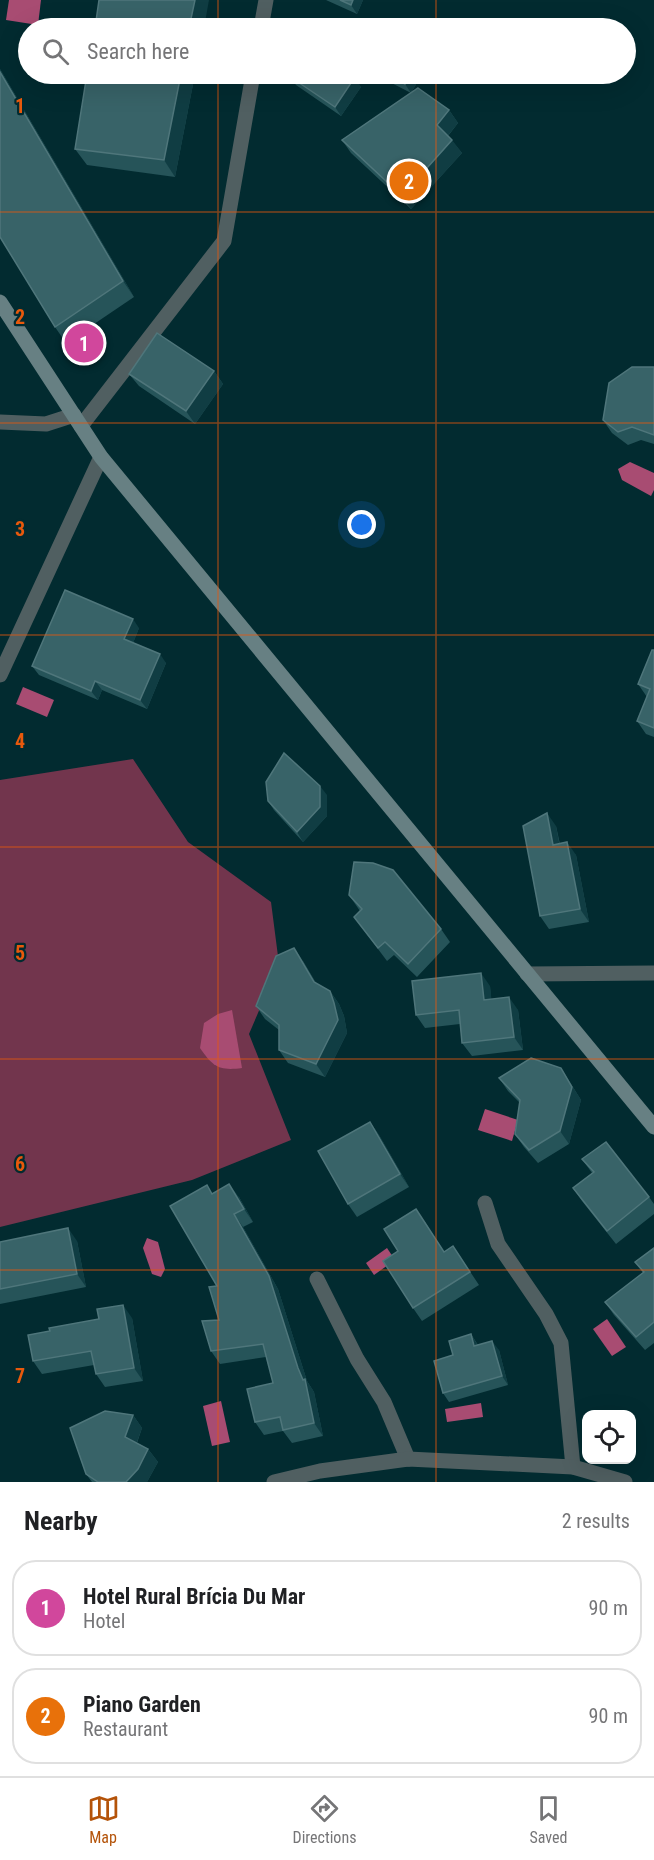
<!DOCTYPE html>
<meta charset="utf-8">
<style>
:root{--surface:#fff;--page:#f2f2f2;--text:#202124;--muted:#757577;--line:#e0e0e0;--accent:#b45309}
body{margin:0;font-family:"Roboto Condensed",sans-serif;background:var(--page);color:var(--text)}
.controls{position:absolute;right:18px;bottom:18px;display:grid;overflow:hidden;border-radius:12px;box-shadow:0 6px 24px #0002}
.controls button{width:54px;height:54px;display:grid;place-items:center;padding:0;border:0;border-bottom:2px solid var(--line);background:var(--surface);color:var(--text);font:30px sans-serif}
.you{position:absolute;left:362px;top:525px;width:21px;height:21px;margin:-15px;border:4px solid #fff;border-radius:50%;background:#1a73e8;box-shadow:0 0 0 9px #1a73e833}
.badge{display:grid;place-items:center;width:39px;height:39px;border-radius:50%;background:var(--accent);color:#fff;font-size:20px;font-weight:700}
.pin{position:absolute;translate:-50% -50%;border:3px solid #fff;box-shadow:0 2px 6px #0006}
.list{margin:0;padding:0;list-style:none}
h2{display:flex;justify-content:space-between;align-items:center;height:78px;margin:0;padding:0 24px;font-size:26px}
h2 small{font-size:20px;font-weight:400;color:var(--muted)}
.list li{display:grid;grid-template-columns:39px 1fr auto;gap:18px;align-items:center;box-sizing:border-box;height:96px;margin:0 12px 12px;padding:0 12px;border:2px solid var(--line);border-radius:24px}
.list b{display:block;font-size:22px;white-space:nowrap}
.list p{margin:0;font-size:20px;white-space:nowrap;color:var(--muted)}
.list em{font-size:20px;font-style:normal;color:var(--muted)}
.icon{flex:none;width:33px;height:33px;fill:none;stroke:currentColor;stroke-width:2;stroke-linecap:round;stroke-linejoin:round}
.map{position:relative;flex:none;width:654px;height:1482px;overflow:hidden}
.search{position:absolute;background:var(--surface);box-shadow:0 6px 24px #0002;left:18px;right:18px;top:18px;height:66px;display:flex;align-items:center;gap:15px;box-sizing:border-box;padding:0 21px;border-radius:33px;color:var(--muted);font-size:22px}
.sheet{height:294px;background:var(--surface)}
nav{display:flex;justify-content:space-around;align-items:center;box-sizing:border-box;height:84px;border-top:2px solid var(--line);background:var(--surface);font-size:16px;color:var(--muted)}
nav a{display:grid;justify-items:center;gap:3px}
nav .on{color:var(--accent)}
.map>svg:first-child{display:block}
.green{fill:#72354d}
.water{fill:#a84c72}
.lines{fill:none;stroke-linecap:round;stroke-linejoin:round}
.street{stroke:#505f61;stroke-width:15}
.secondary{stroke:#678083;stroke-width:15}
.wall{fill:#265459}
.shaded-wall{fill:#103d43}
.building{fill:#386368;stroke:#4f767b;stroke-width:1.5}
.grid{fill:none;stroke:#e8590c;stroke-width:1.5;stroke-opacity:0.55}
.grid-label{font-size:20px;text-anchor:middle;font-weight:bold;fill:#e8590c;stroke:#022b30;stroke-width:4.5;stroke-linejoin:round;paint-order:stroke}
</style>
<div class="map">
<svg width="654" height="1482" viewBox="0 0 654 1482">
<rect width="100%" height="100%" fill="#022b30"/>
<!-- green -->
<polygon class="green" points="133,759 188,842 271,902 279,964 249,1034 291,1140 192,1180 0,1227 0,780"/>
<!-- water -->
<g class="water">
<polygon points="9,0 41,0 38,25 6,20"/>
<polygon points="630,462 654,473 654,490 651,496 622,480 618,469"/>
<polygon points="23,687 54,700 47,717 16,704"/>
<path d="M232,1010L242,1068C219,1071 213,1067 200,1048L204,1023L218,1014Z"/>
<polygon points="485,1109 518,1120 512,1141 478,1130"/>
<polygon points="147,1238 158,1242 165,1269 161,1277 152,1274 143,1248"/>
<polygon points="387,1248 395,1260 374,1275 366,1263"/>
<polygon points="607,1319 626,1347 612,1356 593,1329"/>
<polygon points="221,1401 230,1442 212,1446 203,1406"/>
<polygon points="481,1403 483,1417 447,1422 445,1409"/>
</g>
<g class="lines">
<!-- street -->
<g class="street">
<polyline points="261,28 266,0"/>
<polyline points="0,422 46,424 74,415"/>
<polyline points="81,426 224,241 253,74"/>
<polyline points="0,675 101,457"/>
<polyline points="527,974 654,973"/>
<polyline points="485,1203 498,1244 546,1314 561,1343 573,1467"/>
<polyline points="317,1279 357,1359 384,1402 408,1459"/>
<polyline points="274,1482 320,1471 408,1459 573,1467 625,1482"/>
</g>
<!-- secondary -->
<polyline class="secondary" points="0,302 101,457 654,1127"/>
</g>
<!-- wall -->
<g class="wall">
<polygon points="326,0 363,0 357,14"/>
<polygon points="0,69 134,297 66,343 55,327 0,237"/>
<polygon points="195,74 175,177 87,165 75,149"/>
<polygon points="374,74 422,74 411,93 449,110 458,123 448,136 462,153 411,209 351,153 342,140 411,93"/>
<polygon points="289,76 361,87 341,116 296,85"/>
<polygon points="654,367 654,444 641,440 628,445 612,433 603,420"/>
<polygon points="214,371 223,384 195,424 139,386 129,374"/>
<polygon points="139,628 133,643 166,663 147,709 102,690 98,700 39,675 32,666"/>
<polygon points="654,650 654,737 646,734 637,721 647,697 638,684"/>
<polygon points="327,795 327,816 303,842 274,810 268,801"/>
<polygon points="556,826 560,844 576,855 589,922 549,929 540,916"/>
<polygon points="349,895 441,929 450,942 417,977 394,955 387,961 354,917 360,911"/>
<polygon points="303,961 316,983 330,991 339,1004 344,1016 347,1033 325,1077 288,1063 279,1050 279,1030 265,1019 256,1006"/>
<polygon points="490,986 491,999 518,1010 523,1050 472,1056 462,1043 460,1024 425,1028 416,1015"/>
<polygon points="561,1068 581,1100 569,1144 538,1163 524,1147 515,1134 520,1103 508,1091 499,1078"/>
<polygon points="370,1122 379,1135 409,1187 357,1217 348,1204"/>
<polygon points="582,1159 649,1197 654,1204 654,1214 616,1244 582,1201 573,1188 592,1173"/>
<polygon points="213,1194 239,1197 253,1222 243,1227 278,1289 307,1381 314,1392 323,1436 292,1443 283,1431 264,1435 255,1422 273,1383 266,1357 220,1364 211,1351 219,1320"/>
<polygon points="425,1222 444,1252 453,1246 479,1285 422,1321 413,1308 398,1251"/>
<polygon points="77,1241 86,1287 0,1304 0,1242"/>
<polygon points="654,1248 654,1343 645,1350 614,1315 605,1302 643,1273 635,1262"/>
<polygon points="132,1318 143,1381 105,1387 96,1374 94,1365 42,1374 33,1361"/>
<polygon points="471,1334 478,1345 499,1350 508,1385 449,1402 443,1393 453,1355"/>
<polygon points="133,1415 142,1428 137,1443 148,1449 158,1462 147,1482 92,1482 86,1474"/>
</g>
<!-- shaded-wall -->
<g class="shaded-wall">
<polygon points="195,0 209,0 204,28 189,28"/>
<polygon points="353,0 363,0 357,14 351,5"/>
<polygon points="0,69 134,297 123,281 0,72"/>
<polygon points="181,74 195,74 175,177 164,160"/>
<polygon points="410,74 422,74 411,93 405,84"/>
<polygon points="355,77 361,87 341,116 335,107"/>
<polygon points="449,110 458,123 446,138 437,125"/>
<polygon points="452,140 462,153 411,209 402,196"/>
<polygon points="214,371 223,384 195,424 186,411"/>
<polygon points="133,619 139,628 131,648 124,639"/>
<polygon points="160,654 166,663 147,709 140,700"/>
<polygon points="95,681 102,690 98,700 91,691"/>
<polygon points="320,786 327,795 327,816 303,842 297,832"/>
<polygon points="547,813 556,826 562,858 553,845"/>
<polygon points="567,842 576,855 589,922 580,909"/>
<polygon points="294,948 303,961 323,995 314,982"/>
<polygon points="481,973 490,986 493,1013 484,1000"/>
<polygon points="330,991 339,1004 344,1016 347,1033 325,1077 316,1064"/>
<polygon points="509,997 518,1010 523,1050 514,1037"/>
<polygon points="561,1068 581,1100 569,1144 560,1131"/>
<polygon points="370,1122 379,1135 409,1187 400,1174"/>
<polygon points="229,1184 239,1197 253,1222 244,1209"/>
<polygon points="234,1214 243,1227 278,1289 307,1381 314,1392 323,1436 314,1423"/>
<polygon points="68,1228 77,1241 86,1287 77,1274"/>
<polygon points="123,1305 132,1318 143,1381 134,1368"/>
<polygon points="471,1334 477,1344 480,1356 474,1346"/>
<polygon points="492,1341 499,1350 508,1385 502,1376"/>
<polygon points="133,1415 142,1428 134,1450 125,1437"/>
<polygon points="148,1449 158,1462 147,1482 126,1482"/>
</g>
<!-- building -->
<g class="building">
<polygon points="99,0 195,0 189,28 95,28"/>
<polygon points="340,0 353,0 351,5"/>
<polygon points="0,72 123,281 55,327 0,237"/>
<polygon points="87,74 181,74 164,160 75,149"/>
<polygon points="291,74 349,74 355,77 335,107 289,76"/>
<polygon points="385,74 410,74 405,84"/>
<polygon points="418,88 449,110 437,125 452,140 402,196 342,140"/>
<polygon points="157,333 214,371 186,411 129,374"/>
<polygon points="632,367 654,367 654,435 632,427 618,432 603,420 609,383"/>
<polygon points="65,590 133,619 124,639 160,654 140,700 95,681 91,691 32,666"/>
<polygon points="652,650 654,650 654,728 637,721 650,689 638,684"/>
<polygon points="284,753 320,786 320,807 297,832 268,801 266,782"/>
<polygon points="547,813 553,845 567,842 580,909 540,916 523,826"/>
<polygon points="354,862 373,863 393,870 441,929 408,964 385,942 378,948 354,917 362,909 349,895"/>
<polygon points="294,948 314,982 330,991 334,1003 338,1020 316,1064 279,1050 279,1025 256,1006 276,956"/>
<polygon points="481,973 484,1000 509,997 514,1037 462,1043 459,1010 416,1015 412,981"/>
<polygon points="531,1058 561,1068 572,1087 560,1131 529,1150 515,1134 520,1100 499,1078"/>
<polygon points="370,1122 400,1174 348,1204 318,1151"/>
<polygon points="606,1142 649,1197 607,1231 573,1188 594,1172 582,1159"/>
<polygon points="229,1184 244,1209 234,1214 269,1276 298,1368 303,1380 305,1379 314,1423 283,1430 280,1417 255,1422 247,1389 273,1383 263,1344 211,1351 202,1321 219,1320 209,1287 217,1286 170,1206 207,1185 212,1194"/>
<polygon points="416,1209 444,1252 453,1246 470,1272 413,1308 383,1261 398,1251 384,1229"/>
<polygon points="68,1228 77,1274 0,1289 0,1242"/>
<polygon points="654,1248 654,1322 636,1337 605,1302 644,1272 635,1262"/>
<polygon points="123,1305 134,1368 96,1374 91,1351 33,1361 28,1335 50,1331 49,1328 99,1319 97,1309"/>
<polygon points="471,1334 474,1346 492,1341 502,1376 443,1393 434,1361 453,1355 449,1341"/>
<polygon points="105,1411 133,1415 125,1437 148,1449 138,1469 126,1482 98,1482 86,1474 70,1428"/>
</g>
<!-- grid -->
<path class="grid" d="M218,0V28M436,0V28M218,74V1482M436,74V1482M0,212H654M0,423H654M0,635H654M0,847H654M0,1059H654M0,1270H654"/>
<g class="grid-label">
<text x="20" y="113">1</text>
<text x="20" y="324">2</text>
<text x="20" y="536">3</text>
<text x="20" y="748">4</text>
<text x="20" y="960">5</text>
<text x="20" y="1171">6</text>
<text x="20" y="1383">7</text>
</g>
</svg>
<div class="controls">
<button><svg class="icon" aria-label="locate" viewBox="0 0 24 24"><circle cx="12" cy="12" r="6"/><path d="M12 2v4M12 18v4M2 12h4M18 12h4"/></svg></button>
</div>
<div class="you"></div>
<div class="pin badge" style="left:84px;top:343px;background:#d1479c">1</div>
<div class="pin badge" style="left:409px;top:181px;background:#e8710a">2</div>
<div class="search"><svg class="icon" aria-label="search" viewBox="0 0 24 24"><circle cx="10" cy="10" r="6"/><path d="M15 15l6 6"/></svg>Search here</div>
</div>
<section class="sheet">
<h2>Nearby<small>2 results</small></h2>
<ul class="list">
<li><span class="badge" style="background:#d1479c">1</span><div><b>Hotel Rural Brícia Du Mar</b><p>Hotel</p></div><em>90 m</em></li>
<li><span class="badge" style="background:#e8710a">2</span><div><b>Piano Garden</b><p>Restaurant</p></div><em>90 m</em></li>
</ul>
</section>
<nav>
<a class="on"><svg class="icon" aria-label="map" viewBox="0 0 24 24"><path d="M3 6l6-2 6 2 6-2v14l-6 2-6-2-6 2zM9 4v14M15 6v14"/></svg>Map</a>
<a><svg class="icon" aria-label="directions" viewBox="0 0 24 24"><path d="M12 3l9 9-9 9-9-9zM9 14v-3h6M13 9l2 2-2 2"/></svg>Directions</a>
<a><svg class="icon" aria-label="saved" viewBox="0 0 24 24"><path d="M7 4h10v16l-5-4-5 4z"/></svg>Saved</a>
</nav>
